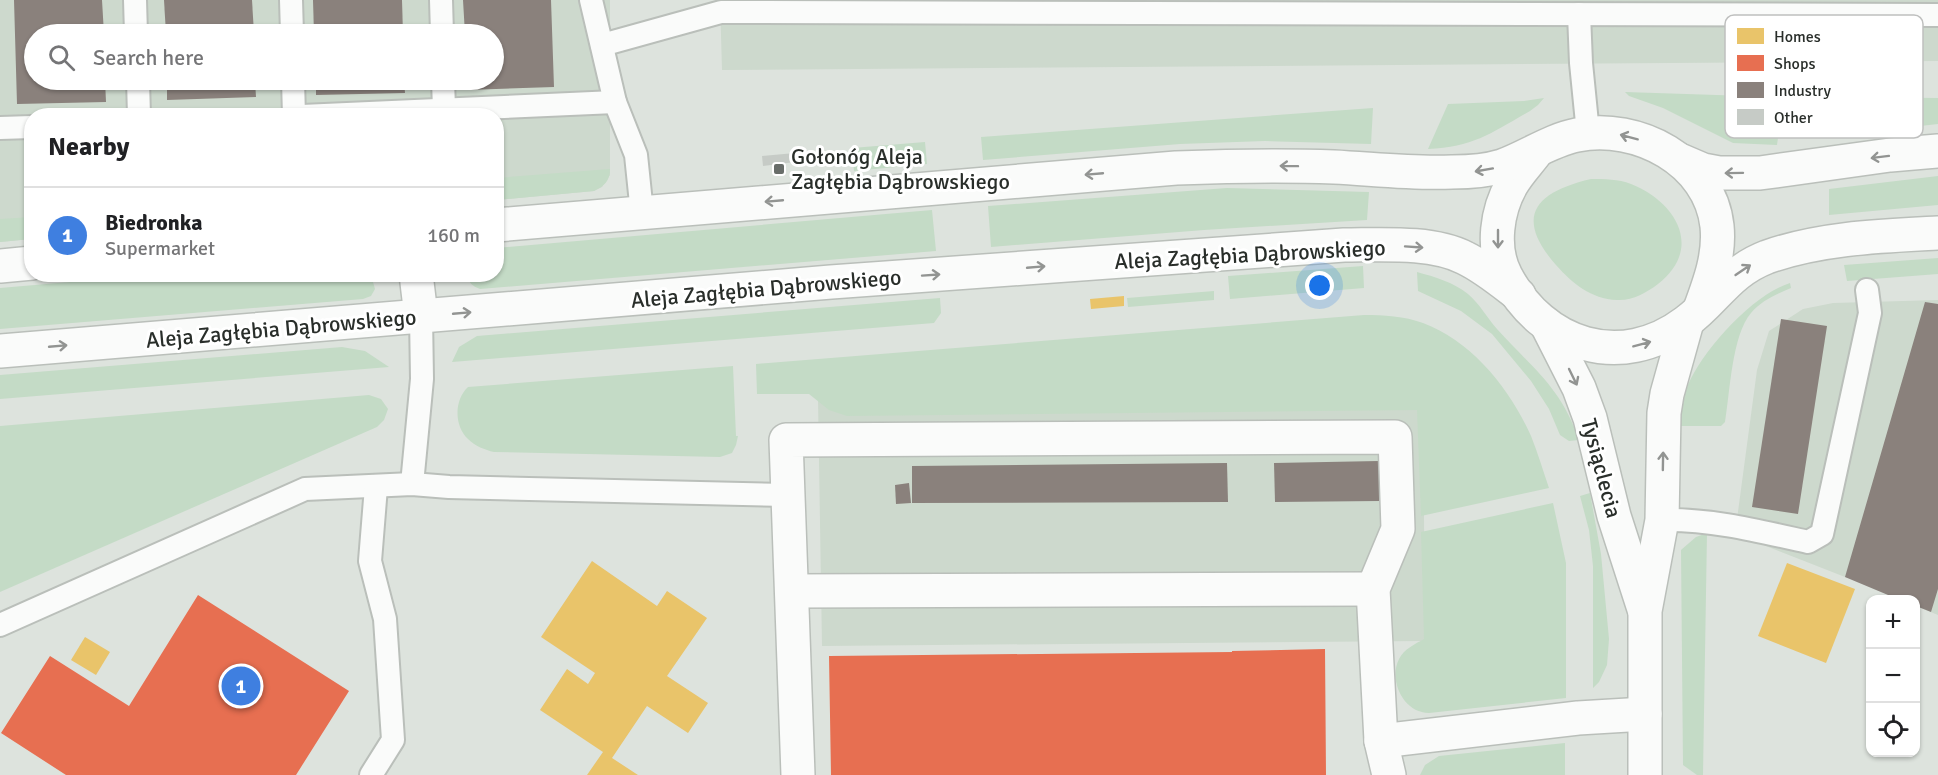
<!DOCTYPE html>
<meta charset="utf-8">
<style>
:root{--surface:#fff;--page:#f6f6f6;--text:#202124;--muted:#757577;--line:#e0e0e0;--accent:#2563eb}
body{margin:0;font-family:Signika,sans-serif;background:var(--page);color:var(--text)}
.controls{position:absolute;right:18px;bottom:18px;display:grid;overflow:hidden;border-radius:12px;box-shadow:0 2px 4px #0004}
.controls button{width:54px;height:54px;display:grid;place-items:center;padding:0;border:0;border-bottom:2px solid var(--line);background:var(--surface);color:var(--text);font:30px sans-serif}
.you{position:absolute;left:1320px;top:286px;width:21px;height:21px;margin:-15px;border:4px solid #fff;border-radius:50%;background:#1a73e8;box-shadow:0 0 0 9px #1a73e833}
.badge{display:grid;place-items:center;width:39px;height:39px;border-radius:50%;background:var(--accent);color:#fff;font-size:20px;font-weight:700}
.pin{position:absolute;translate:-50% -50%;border:3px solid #fff;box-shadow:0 2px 6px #0006}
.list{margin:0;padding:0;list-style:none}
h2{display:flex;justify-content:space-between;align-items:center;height:78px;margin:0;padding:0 24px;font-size:26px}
h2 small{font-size:20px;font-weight:400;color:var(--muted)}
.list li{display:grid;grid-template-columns:39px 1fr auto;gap:18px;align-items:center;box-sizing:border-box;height:96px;padding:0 24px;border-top:2px solid var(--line)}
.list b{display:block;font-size:22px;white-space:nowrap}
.list p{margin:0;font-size:20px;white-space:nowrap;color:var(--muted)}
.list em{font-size:20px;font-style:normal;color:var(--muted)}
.icon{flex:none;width:33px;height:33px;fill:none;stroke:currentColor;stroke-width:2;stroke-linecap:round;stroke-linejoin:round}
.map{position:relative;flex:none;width:1938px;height:775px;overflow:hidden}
.search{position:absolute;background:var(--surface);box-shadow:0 2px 4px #0004;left:24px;top:24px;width:480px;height:66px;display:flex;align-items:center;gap:15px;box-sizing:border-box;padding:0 21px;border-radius:33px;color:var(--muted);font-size:22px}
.panel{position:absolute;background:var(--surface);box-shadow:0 2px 4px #0004;left:24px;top:108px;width:480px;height:174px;border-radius:24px}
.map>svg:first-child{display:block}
.built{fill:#cdd9cd;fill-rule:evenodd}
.green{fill:#c4dbc6}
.homes{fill:#e9c46a}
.shops{fill:#e76f51}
.industry{fill:#8a817c}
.building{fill:#c6cbc6}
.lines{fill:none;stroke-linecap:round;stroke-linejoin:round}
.lane-casing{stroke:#babfba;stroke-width:26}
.street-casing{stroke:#babfba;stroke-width:36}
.secondary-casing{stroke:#babfba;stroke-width:36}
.lane{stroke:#fafbfa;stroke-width:22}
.street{stroke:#fafbfa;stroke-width:33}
.secondary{stroke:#fafbfa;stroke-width:33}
.oneway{stroke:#929492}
.poi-dot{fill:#686d69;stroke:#fff;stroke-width:2}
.labels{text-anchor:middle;stroke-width:6;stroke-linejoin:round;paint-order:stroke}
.poi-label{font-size:22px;fill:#292e2a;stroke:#fff;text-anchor:start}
.street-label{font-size:22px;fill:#292e2a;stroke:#fff}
.key{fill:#fff;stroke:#bfc0bf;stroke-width:1.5}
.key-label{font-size:16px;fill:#292e2a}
</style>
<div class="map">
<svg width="1938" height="775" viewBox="0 0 1938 775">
<rect width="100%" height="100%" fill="#dde3dd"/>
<!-- built -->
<g class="built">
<path d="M0,0H610V175L602,187L594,191L497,200L496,116H32L31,239L0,242ZM34,34H494V80H34Z"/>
<polygon points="720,0 1938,0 1938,61 722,70"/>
<polygon points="1938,300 1938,615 1916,606 1916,600 1845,577 1735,534 1757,370 1769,331 1803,309 1833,303"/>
<polygon points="1423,391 1425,641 822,646 818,399"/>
</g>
<!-- green -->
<g class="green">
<polygon points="1625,92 1778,97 1783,102 1777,145 1733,143 1663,108 1629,96"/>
<polygon points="1837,97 1938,98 1938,124 1831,136"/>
<path d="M1544,98L1538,105L1530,111C1491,133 1474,147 1428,149L1448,104L1524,101Z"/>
<polygon points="1373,108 1371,144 1265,141 1180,144 983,160 981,137"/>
<polygon points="925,142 927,164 854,171 852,148"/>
<path d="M610,169C610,181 604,186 594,191L497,200V178Z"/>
<polygon points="1938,176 1938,205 1829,215 1829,189"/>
<path d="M1591,179C1605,179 1618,179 1631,184C1676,202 1704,248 1658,284C1646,293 1632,301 1617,300C1591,299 1572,283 1556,265C1513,216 1536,192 1591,179Z"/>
<polygon points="1227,188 1369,192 1367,220 1204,230 991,247 988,206"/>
<path d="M932,210L936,251L480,289C472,286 469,283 467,275L496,274L497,248Z"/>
<polygon points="31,217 31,239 0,242 0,219"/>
<polygon points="1938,258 1938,274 1847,281 1844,265"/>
<polygon points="1363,266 1364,288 1230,299 1228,276"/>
<path d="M1417,272C1435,277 1453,282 1468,294C1480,304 1487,318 1497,329C1533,369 1561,387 1579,440L1569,441L1560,435L1549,409L1531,381L1492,334L1461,311L1418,291Z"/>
<polygon points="162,274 368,275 373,282 375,289 371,296 363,299 0,329 0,288"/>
<path d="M1790,283L1791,288C1777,294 1761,301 1751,313C1732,335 1730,392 1725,422L1721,426H1680C1682,412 1683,398 1688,385C1703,350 1752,295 1790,283Z"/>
<polygon points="1214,291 1214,300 1128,307 1127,298"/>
<polygon points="940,298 941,313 934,323 452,362 459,347 477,336"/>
<path d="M1364,315C1384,315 1404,316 1423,323C1472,341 1510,389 1531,436C1538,453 1543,471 1549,488L1421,516L1417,410L847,416L829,410L809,394H757L756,364Z"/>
<polygon points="342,347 365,351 389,367 0,399 0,375"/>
<path d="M733,366L736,436H738L736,445L732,453L720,457L494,452C485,450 475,446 468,439C454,426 454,400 468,387Z"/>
<polygon points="369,395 381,399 388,409 384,420 377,427 0,592 0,426"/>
<polygon points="1590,493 1601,554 1609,639 1607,665 1599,682 1593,688 1593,566 1589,530 1580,496"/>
<path d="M1553,503L1566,563V698L1429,713C1404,713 1388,681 1399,659C1404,649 1415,644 1424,639L1421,532Z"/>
<polygon points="1707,533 1703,775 1697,775 1683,765 1681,550 1696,537"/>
<polygon points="1565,743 1565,775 1420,775 1425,765 1439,756"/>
</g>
<!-- homes -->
<g class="homes">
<polygon points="1124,296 1124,306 1091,309 1090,299"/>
<polygon points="592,561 657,606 667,591 707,618 667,676 708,703 688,733 647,706 612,758 638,775 587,775 603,752 540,710 567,669 588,684 595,673 541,637"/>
<polygon points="1787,563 1855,589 1826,663 1758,636"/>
<polygon points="85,637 110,652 96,675 71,660"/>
</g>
<!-- shops -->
<g class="shops">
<polygon points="198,595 349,691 296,775 66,775 1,733 50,656 129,706"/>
<polygon points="1325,649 1326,775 831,775 829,656 1232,652 1232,651"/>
</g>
<!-- industry -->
<g class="industry">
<polygon points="14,0 102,0 104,34 34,34 34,80 105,80 106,102 17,104"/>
<polygon points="164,0 252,0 254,34 166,34"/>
<polygon points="313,0 402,0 403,34 314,34"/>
<polygon points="463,0 551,0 554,87 467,90 466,80 494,80 494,34 465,34"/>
<polygon points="167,80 255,80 256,97 167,100"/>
<polygon points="316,80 404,80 405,93 316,95"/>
<polygon points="1925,302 1938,304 1938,589 1931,612 1916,606 1916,600 1900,600 1845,577"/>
<polygon points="1781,319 1827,326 1798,514 1752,507"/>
<polygon points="1379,461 1379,501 1275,502 1274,463"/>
<polygon points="1227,463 1228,502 912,503 912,466"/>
<polygon points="909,483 911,503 896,504 895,485"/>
</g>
<!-- building -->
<polygon class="building" points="795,153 795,162 763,166 762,156"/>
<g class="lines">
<defs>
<g id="lane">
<polyline points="135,0 136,34"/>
<polyline points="291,0 292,34"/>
<polyline points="441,0 442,34"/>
<polyline points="591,0 615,102 636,155 642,213"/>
<polyline points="1579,14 1581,63 1588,133"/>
<polyline points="602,45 721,12 1938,15"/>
<polyline points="138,80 139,116"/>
<polyline points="293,80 294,116"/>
<polyline points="443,80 444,109"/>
<polyline points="302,116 615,102"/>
<polyline points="0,128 32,127"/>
<polyline points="412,484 422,379 421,316"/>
<path d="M1662,520C1712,519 1759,531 1808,542L1822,534L1870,313L1867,290"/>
<polyline points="0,625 305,489 412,484 449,487 788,495"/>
<polyline points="371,775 393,740 385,619 370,561 376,487"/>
</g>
<g id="street">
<polyline points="1547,325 1579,388 1590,418 1614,516 1644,609"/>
<polyline points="792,591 1373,589"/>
<polyline points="1381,741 1578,718 1645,714"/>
<polyline points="798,775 786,440 1395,437 1398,529 1373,589 1381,741 1389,775"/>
<polyline points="1645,775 1645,611 1662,520 1664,413 1667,394 1687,322"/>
</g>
<g id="secondary">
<path d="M1537,151C1529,162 1519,172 1512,184C1497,210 1491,248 1506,276C1543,346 1621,371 1686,322C1716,300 1728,272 1767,257C1821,238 1881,236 1938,233"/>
<polyline points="1682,161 1703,170 1719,173 1760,173 1890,155 1938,151"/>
<path d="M496,225L1176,168C1229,166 1281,165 1334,167C1373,169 1414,174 1452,172C1469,172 1486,171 1502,166C1527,157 1551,140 1577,135C1637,123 1710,161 1717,226C1720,255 1710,282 1700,309"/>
<polyline points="0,266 32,263"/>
<polyline points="416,274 421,316"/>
<path d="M0,351L831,282L1344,245C1380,245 1432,241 1465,258C1484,267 1502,282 1519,295"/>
</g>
</defs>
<!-- lane casing -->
<use href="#lane" class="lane-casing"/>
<!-- street casing -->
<use href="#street" class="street-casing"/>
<!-- secondary casing -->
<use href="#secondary" class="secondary-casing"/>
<!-- lane -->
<use href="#lane" class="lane"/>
<!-- street -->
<use href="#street" class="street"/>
<!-- secondary -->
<use href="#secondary" class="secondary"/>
</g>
<!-- one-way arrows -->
<defs><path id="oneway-shaft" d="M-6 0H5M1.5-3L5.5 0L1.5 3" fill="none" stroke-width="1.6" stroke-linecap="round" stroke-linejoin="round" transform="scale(1.5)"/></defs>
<g class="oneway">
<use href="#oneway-shaft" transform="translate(1629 137) rotate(-165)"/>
<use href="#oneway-shaft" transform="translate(1880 157) rotate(173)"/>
<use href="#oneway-shaft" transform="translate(1289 166) rotate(-179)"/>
<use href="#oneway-shaft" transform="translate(1484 170) rotate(170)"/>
<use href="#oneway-shaft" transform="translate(1734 173) rotate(179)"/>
<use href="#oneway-shaft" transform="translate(1094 174) rotate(175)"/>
<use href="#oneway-shaft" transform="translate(774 201) rotate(175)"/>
<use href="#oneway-shaft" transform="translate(1498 239) rotate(90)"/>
<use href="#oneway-shaft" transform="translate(1414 247) rotate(4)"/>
<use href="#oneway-shaft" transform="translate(1036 267) rotate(-5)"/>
<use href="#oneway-shaft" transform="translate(1743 270) rotate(-34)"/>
<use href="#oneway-shaft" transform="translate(931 275) rotate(-4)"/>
<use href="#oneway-shaft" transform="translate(462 313) rotate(-5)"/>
<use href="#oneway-shaft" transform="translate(1642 344) rotate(-15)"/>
<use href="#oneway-shaft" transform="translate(58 346) rotate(-5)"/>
<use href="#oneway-shaft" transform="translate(1573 377) rotate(64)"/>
<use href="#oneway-shaft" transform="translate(1663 461) rotate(-89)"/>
</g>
<!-- markers -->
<rect class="poi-dot" x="773" y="163" width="12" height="12" rx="3"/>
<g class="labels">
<!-- poi labels -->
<g class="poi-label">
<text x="791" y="164">Gołonóg Aleja<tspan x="791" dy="25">Zagłębia Dąbrowskiego</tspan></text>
</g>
<!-- street labels -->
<g class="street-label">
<text transform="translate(1250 254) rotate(-3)" y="8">Aleja Zagłębia Dąbrowskiego</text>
<text transform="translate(766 288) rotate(-5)" y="8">Aleja Zagłębia Dąbrowskiego</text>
<text transform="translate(281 328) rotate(-5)" y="8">Aleja Zagłębia Dąbrowskiego</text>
<text transform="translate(1602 468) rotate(75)" y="8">Tysiąclecia</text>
</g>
</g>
<!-- legend -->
<rect x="1725" y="15" width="198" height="123" rx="9" class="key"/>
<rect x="1737" y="28" width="27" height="16" fill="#e9c46a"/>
<rect x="1737" y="55" width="27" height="16" fill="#e76f51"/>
<rect x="1737" y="82" width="27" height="16" fill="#8a817c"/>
<rect x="1737" y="109" width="27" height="16" fill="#c6cbc6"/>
<g class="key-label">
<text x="1774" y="42">Homes</text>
<text x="1774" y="69">Shops</text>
<text x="1774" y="96">Industry</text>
<text x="1774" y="123">Other</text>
</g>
</svg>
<div class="controls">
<button>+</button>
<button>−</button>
<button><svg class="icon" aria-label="locate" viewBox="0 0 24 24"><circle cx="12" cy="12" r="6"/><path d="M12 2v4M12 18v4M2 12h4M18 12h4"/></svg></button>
</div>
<div class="you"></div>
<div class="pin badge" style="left:241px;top:686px;background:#3f7fe0">1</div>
<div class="search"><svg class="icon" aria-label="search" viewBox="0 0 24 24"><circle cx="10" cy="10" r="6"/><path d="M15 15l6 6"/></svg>Search here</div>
<section class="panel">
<h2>Nearby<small></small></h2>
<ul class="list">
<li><span class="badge" style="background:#3f7fe0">1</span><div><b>Biedronka</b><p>Supermarket</p></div><em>160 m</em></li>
</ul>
</section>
</div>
